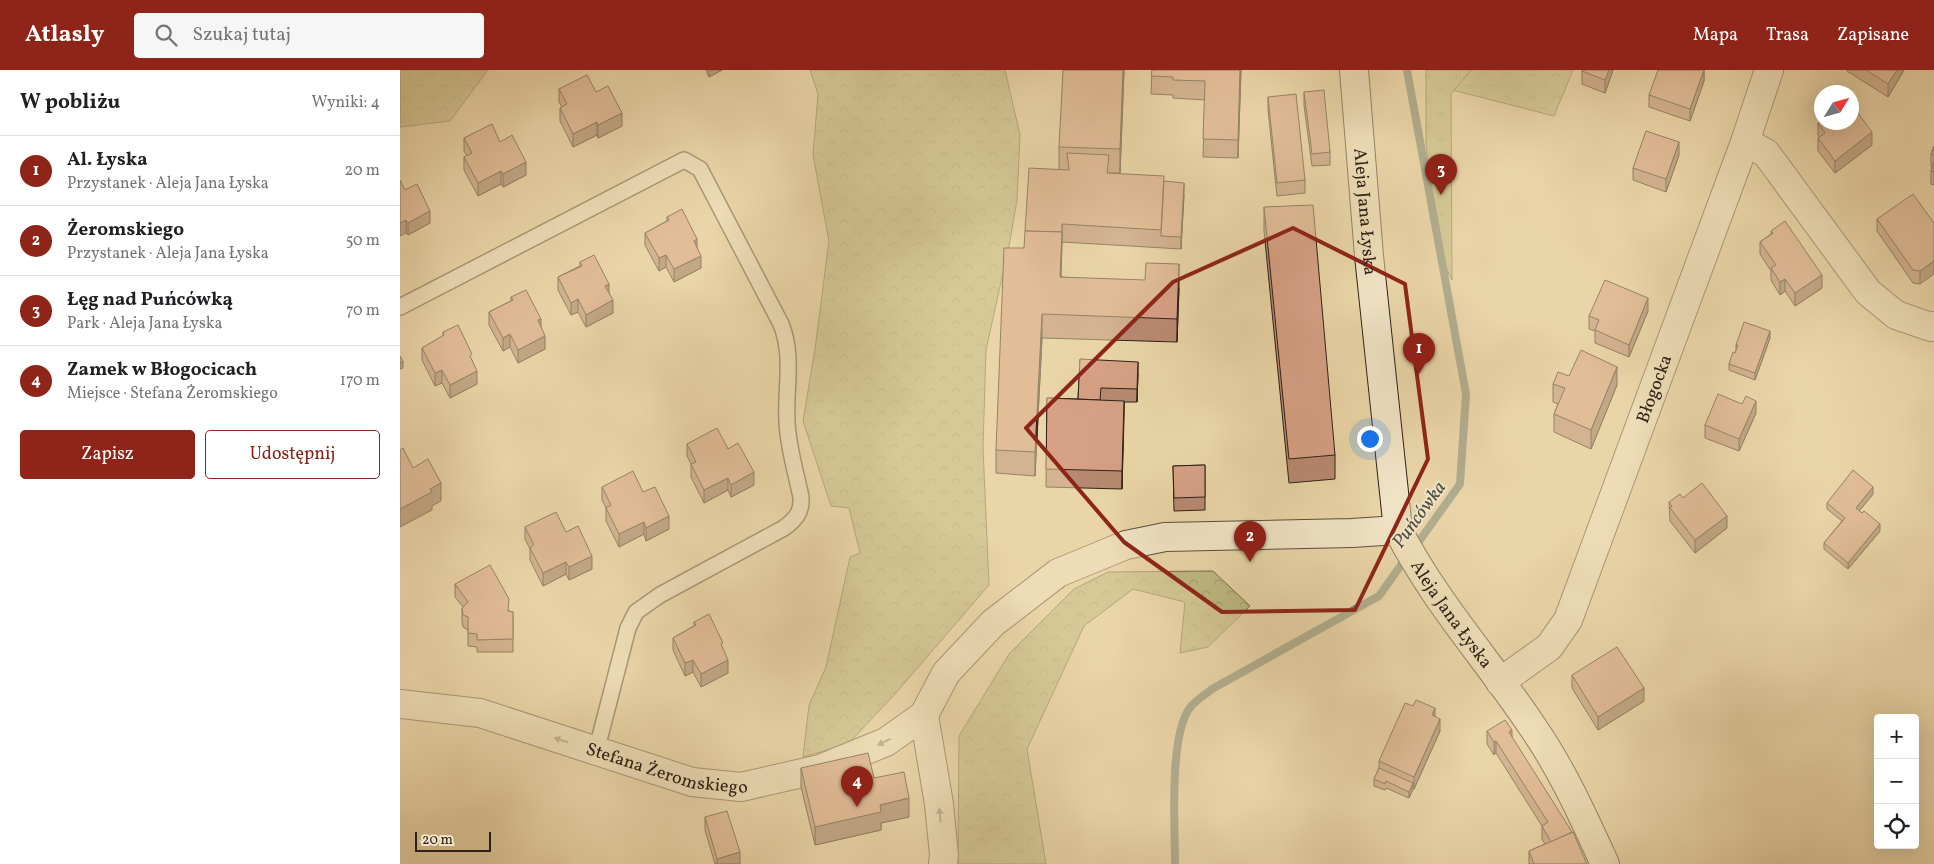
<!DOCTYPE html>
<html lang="pl">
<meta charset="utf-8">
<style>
:root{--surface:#fff;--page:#f6f6f6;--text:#202124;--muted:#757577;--line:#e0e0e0;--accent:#8f2418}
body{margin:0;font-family:Vollkorn,serif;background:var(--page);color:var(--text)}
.controls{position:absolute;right:15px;bottom:15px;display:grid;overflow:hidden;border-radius:5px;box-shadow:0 5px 20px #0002}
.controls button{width:45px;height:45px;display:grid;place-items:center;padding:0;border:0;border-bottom:1px solid var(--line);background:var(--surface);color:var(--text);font:25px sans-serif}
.compass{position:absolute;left:1414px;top:15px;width:45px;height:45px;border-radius:50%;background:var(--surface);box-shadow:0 5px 20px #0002;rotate:53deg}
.scale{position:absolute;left:15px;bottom:12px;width:76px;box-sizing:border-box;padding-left:5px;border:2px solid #2d2118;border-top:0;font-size:14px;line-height:18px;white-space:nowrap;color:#2d2118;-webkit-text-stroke:4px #f1e4c6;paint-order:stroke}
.you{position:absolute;left:969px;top:368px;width:18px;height:18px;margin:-12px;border:4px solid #fff;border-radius:50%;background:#1a73e8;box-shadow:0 0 0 8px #1a73e833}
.badge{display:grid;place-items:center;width:32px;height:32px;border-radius:50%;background:var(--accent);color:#fff;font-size:16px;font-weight:700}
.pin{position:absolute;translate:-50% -41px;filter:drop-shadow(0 1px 2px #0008)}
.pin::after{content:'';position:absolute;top:26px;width:18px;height:15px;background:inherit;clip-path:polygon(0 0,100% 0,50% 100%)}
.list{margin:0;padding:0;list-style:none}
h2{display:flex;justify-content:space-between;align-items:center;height:65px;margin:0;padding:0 20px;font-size:21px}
h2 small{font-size:16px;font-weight:400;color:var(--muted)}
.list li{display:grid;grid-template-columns:32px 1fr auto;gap:15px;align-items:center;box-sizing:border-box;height:70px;padding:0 20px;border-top:1px solid var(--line)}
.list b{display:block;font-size:19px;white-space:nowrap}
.list p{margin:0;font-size:16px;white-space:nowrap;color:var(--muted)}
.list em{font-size:16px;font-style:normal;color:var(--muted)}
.actions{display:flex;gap:10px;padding:15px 20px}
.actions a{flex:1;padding:11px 0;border:1px solid var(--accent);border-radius:5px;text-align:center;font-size:18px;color:var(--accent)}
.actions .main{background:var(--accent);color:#fff}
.icon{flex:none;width:28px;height:28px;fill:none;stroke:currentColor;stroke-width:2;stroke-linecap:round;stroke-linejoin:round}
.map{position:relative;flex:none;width:1534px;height:794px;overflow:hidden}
header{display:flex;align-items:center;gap:30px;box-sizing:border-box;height:70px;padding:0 25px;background:var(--accent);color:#fff}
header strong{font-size:24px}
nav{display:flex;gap:28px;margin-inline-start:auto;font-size:18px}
.search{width:350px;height:45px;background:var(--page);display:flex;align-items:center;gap:12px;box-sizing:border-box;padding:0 18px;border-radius:5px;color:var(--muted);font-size:19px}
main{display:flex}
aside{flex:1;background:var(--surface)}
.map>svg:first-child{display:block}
.forest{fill:url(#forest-crowns);stroke:#766e4d}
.park{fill:url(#park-tufts);stroke:#766e4d}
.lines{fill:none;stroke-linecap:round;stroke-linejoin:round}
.stream{stroke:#6d7c71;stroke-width:8}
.lane-casing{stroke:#5c4e3c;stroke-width:18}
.street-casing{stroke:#5c4e3c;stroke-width:30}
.secondary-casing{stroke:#2d2118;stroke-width:30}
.lane{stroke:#f1e4c6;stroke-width:15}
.street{stroke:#f1e4c6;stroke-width:28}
.secondary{stroke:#f1e4c6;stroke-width:28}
.wall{fill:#b98a73;stroke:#2d2118}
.shaded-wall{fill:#96715e;stroke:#2d2118}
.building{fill:#d7a186;stroke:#2d2118}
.oneway{fill:#998c78}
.marked{fill:none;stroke:#8f2418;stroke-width:4;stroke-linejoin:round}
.labels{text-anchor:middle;stroke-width:4;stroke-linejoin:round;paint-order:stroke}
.street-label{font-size:18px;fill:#2d2118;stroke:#f1e4c6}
.water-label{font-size:19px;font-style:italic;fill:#4d4f44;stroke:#f1e4c6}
</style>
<header>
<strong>Atlasly</strong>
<div class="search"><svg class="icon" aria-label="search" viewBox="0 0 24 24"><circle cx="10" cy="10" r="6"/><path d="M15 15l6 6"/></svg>Szukaj tutaj</div>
<nav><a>Mapa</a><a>Trasa</a><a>Zapisane</a></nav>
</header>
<main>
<aside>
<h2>W pobliżu<small>Wyniki: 4</small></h2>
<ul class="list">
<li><span class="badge">1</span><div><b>Al. Łyska</b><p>Przystanek · Aleja Jana Łyska</p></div><em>20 m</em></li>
<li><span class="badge">2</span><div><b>Żeromskiego</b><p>Przystanek · Aleja Jana Łyska</p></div><em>50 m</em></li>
<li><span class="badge">3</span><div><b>Łęg nad Puńcówką</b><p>Park · Aleja Jana Łyska</p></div><em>70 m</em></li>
<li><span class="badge">4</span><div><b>Zamek w Błogocicach</b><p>Miejsce · Stefana Żeromskiego</p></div><em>170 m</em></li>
</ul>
<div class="actions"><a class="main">Zapisz</a><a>Udostępnij</a></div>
</aside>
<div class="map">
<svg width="1534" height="794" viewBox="0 0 1534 794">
<defs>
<pattern id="forest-crowns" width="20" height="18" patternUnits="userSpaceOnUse" patternTransform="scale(1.25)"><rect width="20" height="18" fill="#bfbb82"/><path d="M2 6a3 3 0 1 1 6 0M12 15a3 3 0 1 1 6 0" fill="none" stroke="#a4a070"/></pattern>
<pattern id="park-tufts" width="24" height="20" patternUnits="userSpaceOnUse" patternTransform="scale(1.25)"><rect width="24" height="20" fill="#bfbb82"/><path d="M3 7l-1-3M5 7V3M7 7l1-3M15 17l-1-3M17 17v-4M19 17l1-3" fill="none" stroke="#a4a070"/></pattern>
</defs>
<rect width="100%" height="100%" fill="#ead6a8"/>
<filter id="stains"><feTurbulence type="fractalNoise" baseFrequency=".004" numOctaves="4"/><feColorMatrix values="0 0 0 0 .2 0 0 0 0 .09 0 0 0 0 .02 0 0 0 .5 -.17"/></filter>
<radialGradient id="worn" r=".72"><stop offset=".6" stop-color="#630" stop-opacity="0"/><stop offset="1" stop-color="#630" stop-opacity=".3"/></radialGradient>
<!-- forest -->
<g class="forest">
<polygon points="0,0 88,0 50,51 0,57"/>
<polygon points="410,0 605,0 620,65 617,130 610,171 586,280 583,377 589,515 495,624 448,674 403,687 409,635 426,597 450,487 460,483 449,438 431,436 403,351 415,279 429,171 413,85 418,24"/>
<polygon points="1032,0 1173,0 1154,46 1033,15"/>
<polygon points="813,501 850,536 808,577 780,583 785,532 733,519 684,556 627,679 646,794 558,794 559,666 609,584 674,519 708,502"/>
</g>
<!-- park -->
<polygon class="park" points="1026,0 1071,0 1051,24 1052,210 1036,177 1026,74"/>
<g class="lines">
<!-- stream -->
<g class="stream">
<polyline points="1007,0 1066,324 1060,414 1015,477"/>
<path d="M775,794C775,757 769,669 789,639C794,631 805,625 812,619L979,526L1006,488"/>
</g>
<defs>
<path id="lane" d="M0,237L284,90L300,99L381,254C394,286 385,318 387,352C388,377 396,403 401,427C402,442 396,449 384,458L260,525L236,542L228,558L196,682"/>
<g id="street">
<polyline points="1345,72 1366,83 1468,222 1496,245 1531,257 1534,256"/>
<path id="s1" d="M1100,612L1149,577L1168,550L1345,72L1369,0"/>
<path id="s2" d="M0,634L80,643L292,712L341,717L420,699L486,672L524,645L546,603L593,553L658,503L726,475L765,467L952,463L998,460"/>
<polyline points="524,645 539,734 544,785 543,794"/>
</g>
<g id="secondary">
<path id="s3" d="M954,0L969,186L998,460C1034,531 1088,590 1132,656C1162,699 1183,746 1205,794"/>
</g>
</defs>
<!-- lane casing -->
<use href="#lane" class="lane-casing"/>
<!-- street casing -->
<use href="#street" class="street-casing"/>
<!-- secondary casing -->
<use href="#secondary" class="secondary-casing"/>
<!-- lane -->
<use href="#lane" class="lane"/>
<!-- street -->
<use href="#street" class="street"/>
<!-- secondary -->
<use href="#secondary" class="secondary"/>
</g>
<!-- wall -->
<g class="wall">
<polygon points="306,0 322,0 309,7"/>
<polygon points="724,0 720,103 709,103 764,111 784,125 781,179 662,172 661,207 779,218 777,272 642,268 635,406 596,403 596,380 624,178 659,100 659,77"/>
<polygon points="752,0 841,0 838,88 803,87 805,30 773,28 773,25 751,24"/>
<polygon points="1182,0 1213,0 1205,23 1182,14"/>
<polygon points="1304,0 1304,11 1290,51 1249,37 1249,25"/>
<polygon points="1447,0 1504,0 1488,27 1447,1"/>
<polygon points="159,19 196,22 222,56 198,68 197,65 173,77 160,51 160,38 162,37 159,32"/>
<polygon points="904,22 930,82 930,95 912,96 904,35"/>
<polygon points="868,27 905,110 905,123 877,126 868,40"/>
<polygon points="1418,53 1472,75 1435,103 1418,81 1418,68 1419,67 1418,65"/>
<polygon points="64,68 100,72 126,105 103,117 101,114 78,126 64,100 64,87 67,86 64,81"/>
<polygon points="1534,76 1534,115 1531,114 1531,101 1532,97 1531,97 1531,84"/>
<polygon points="1279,85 1266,122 1233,110 1233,98"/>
<polygon points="5,120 30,153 8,165 6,163"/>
<polygon points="864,137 935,385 935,409 889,413 864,161"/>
<polygon points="267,147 297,177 301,198 274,212 266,197 259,201 245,175 245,163 267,151"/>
<polygon points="1477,149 1534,153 1520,214 1513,213 1477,161"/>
<polygon points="1371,161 1422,218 1395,236 1385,221 1380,225 1371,210 1371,201 1360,184 1360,172 1371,164"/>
<polygon points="180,192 209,222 213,243 186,257 178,242 171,245 158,220 158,207 180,196"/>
<polygon points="111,227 141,257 145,279 118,293 110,277 103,281 89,255 89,242 111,231"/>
<polygon points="1248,241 1229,287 1195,273 1195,261 1189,259 1189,246"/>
<polygon points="43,262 72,290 77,314 50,328 42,313 35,316 22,290 22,278 43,266"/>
<polygon points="1370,268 1355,310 1329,300 1329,294 1336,281 1336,275"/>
<polygon points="680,289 738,304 737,332 724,332 722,419 646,417 647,328 678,329"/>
<polygon points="1169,306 1217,315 1191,379 1154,362 1154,344 1158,334 1153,332 1153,314"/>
<polygon points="1356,343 1339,381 1305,368 1305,355"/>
<polygon points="287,374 328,379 354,415 331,427 328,420 304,433 291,407 291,394 287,386"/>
<polygon points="805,395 805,440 774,441 773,396"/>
<polygon points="202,417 243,422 269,459 246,471 244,464 219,477 206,451 206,438 202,430"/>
<polygon points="1473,424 1459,441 1480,461 1448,499 1424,479 1424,473 1442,451 1427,439 1427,433"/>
<polygon points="1283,428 1327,458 1295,483 1270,451 1269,432"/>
<polygon points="125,457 166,462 192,499 169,510 166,504 143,516 130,490 130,479 125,469"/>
<polygon points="55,514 109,541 113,542 113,582 77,582 77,577 68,576 68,560 63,557 62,551 62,538 63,537 55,527"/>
<polygon points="294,552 323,580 328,603 301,617 293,602 285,606 273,580 273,568 294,556"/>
<polygon points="1172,605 1244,631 1198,660 1172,618"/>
<polygon points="1035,646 1040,661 1014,719 1013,719 1009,728 986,718 985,720 974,716 974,709 979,698 979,691"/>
<polygon points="1087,661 1112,668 1187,794 1129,794 1129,781 1145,774 1142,769 1142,756 1096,683 1094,685 1087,674"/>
<polygon points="401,698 474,708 509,747 481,753 481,760 415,775 401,717"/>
<polygon points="305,747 340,794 315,794 305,760"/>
</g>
<!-- shaded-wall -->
<g class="shaded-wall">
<polygon points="309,0 322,0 309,7"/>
<polygon points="723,0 724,0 720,103 720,79"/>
<polygon points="840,0 841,0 838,88 838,70"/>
<polygon points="1209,0 1213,0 1205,23 1205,10"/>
<polygon points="1304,0 1304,11 1290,51 1290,39"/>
<polygon points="1497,0 1504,0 1488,27 1488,14"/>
<polygon points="222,43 222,56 198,68 198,55"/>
<polygon points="197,52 197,65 173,77 173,64"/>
<polygon points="1472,62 1472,75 1435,103 1435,91"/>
<polygon points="1279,72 1279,85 1266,122 1266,109"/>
<polygon points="126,92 126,105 103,117 103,104"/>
<polygon points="101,101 101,114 78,126 78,113"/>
<polygon points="784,113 784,125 781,179 781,167"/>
<polygon points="30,141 30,153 8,165 8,153"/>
<polygon points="6,150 6,163 0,166 0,153"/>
<polygon points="662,154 662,172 660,230 660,207"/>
<polygon points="297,169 297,181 294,171"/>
<polygon points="266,185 266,197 259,201 259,188"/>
<polygon points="301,186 301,198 274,212 274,199"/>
<polygon points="1534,191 1534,204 1520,214 1520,201"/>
<polygon points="779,194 779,218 777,272 777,249"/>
<polygon points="1422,205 1422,218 1395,236 1395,223"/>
<polygon points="1385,209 1385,221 1380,225 1380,212"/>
<polygon points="209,214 209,226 205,216"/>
<polygon points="1248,228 1248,241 1229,287 1229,275"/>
<polygon points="178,229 178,242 171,245 171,233"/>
<polygon points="213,230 213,243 186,257 186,245"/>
<polygon points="642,244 642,268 635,406 635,382"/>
<polygon points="141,249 141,261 138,250"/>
<polygon points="1370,261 1370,268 1355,310 1355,303"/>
<polygon points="110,264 110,277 103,281 103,268"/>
<polygon points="145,266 145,279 118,293 118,280"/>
<polygon points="3,291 3,298 0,299 0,293"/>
<polygon points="738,292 738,304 737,332 737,319"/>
<polygon points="1217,297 1217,315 1191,379 1191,360"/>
<polygon points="42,300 42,313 35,316 35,303"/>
<polygon points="77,301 77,314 50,328 50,315"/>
<polygon points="724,331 724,349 722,419 722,401"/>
<polygon points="1356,331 1356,343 1339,381 1339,369"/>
<polygon points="354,402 354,415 331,427 331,415"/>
<polygon points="328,408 328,420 304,433 304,420"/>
<polygon points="41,413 41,431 32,436 32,440 0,457 0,439 30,419"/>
<polygon points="1473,417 1473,424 1456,445 1456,438"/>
<polygon points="269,446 269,459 246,471 246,458"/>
<polygon points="1327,446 1327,458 1295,483 1295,470"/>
<polygon points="244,452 244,464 219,477 219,464"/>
<polygon points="1480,454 1480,461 1448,499 1448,493"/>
<polygon points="192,486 192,499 169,510 169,497"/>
<polygon points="166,492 166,504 143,516 143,503"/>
<polygon points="293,590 293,602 285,606 285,593"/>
<polygon points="328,590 328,603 301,617 301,604"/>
<polygon points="1244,618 1244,631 1198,660 1198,647"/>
<polygon points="1035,638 1035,651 1032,645"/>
<polygon points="1040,649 1040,661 1014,719 1014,707"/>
<polygon points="1112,660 1112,673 1109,662"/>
<polygon points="1096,671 1096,683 1094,685 1094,672"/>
<polygon points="1013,713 1013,719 1009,728 1009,722"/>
<polygon points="509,728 509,747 481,753 481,760 415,775 415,757 480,735"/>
<polygon points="340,782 340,794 317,794 317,789"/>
</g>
<!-- building -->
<g class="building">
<polygon points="663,0 723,0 720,79 659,77"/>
<polygon points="752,0 840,0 838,70 803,69 805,11 773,10 773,7 751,6"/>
<polygon points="1182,0 1209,0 1205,10 1182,1"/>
<polygon points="1258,0 1304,0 1290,39 1249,25"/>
<polygon points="1466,0 1497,0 1488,14"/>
<polygon points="187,5 196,22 208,16 222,43 198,55 197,52 173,64 160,38 167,34 159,19"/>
<polygon points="924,20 930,82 912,84 904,22"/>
<polygon points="896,24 905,110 877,113 868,27"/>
<polygon points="1452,35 1472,62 1435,91 1418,68 1425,63 1418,53 1421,50 1422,45 1422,52 1452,52"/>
<polygon points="92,54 100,72 112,65 126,92 103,104 101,101 78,113 64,87 72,83 64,68"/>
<polygon points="1246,61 1279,72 1266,109 1233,98"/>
<polygon points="1534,76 1534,85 1531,84"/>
<polygon points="667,83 709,85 707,103 764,106 761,160 662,154 662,167 662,162 625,161 629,98 669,100"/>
<polygon points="1534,92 1534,102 1531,101"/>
<polygon points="0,110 5,120 17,114 30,141 8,153 6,150 0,153"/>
<polygon points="764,111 784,113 781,167 761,166"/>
<polygon points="1513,124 1534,153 1534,191 1520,201 1513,200 1477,149"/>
<polygon points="913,135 935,385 889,389 864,137"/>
<polygon points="282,139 297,169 294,171 301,186 274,199 266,185 259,188 245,163 269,150 267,147"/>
<polygon points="1385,151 1422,205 1395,223 1385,209 1380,212 1371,198 1376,195 1360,172 1373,163 1371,161"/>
<polygon points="625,161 662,162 660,207 745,210 746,193 779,194 777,249 642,244 635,382 596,380 604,178 624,178"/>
<polygon points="194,185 209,214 205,216 213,230 186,245 178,229 171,233 158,207 182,196 180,192"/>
<polygon points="1205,210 1248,228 1229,275 1195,260 1199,250 1189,246"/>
<polygon points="126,220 141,249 138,250 145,266 118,280 110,264 103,268 89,242 113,230 111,227"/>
<polygon points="1344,252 1370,261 1355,303 1329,294 1333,282 1335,283 1338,275 1336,275"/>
<polygon points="58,255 72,284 70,286 77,301 50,315 42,300 35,303 22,278 44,265 43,262"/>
<polygon points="1181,280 1217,297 1191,360 1154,344 1165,318 1153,314 1158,302 1169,306"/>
<polygon points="0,286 3,291 0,293"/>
<polygon points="680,289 738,292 737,319 701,318 700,330 678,329"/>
<polygon points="1318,324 1342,334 1346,326 1356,331 1339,369 1305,355"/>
<polygon points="647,328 724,331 722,401 646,399"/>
<polygon points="317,358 328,379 338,373 354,402 331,415 328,408 304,420 291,394 296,392 287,374"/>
<polygon points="3,378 13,398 28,389 41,413 30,419 32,422 0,439 0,380"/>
<polygon points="805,395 805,427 774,428 773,396"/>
<polygon points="1453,400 1473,417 1456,438 1462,443 1464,441 1480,454 1448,493 1424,473 1445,448 1427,433"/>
<polygon points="233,401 243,422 255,417 269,446 246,458 244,452 219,464 206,438 211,435 202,417"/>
<polygon points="1302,413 1327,446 1295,470 1270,438 1272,436 1269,432 1280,424 1283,428"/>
<polygon points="156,442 166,462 178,456 192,486 169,497 166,492 143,503 130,478 134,475 125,457"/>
<polygon points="90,495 109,529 108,541 113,542 113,569 77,570 77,564 68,563 68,547 63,545 62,538 68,532 55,514"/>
<polygon points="309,544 323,573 321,574 328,590 301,604 293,590 285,593 273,568 296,555 294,552"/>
<polygon points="1217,577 1244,618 1198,647 1172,605"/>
<polygon points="1016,630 1035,638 1032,645 1040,649 1014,707 979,691 1005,633 1013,636"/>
<polygon points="1105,650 1112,660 1109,662 1172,762 1151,772 1142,756 1148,752 1096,671 1094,672 1087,661"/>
<polygon points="468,683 474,708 504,702 509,728 480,735 481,742 415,757 401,698"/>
<polygon points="979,698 1013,713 1009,722 986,711 985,714 974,709"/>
<polygon points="327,741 340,782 317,789 305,747"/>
<polygon points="1173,762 1187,794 1134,794 1129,781"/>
</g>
<!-- one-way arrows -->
<defs><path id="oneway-solid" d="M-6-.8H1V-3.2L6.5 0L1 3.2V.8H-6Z" transform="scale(1.25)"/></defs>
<g class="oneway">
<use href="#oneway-solid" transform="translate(161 670) rotate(-162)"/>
<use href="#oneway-solid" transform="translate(484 672) rotate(153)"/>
<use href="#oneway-solid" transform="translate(540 745) rotate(-95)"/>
</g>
<!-- marked area -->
<path d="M0 0H1534V794H0ZM893,158L1005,214L1028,389L955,540L822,542L724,472L626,358L773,212Z" fill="#ead6a8" fill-opacity=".55" fill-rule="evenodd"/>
<path class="marked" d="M893,158L1005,214L1028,389L955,540L822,542L724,472L626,358L773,212Z"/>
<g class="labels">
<!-- street labels -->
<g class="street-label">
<text dy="6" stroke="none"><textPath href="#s3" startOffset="142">Aleja Jana Łyska</textPath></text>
<text dy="6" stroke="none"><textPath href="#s1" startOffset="340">Błogocka</textPath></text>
<text dy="6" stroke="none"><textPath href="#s3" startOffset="562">Aleja Jana Łyska</textPath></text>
<text dy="6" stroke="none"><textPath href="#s2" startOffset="276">Stefana Żeromskiego</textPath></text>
</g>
<!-- water labels -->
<g class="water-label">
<text transform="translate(1018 444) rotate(-54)" y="7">Puńcówka</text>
</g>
</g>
<rect width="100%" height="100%" filter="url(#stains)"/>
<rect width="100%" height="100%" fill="url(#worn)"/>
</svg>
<div class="controls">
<button>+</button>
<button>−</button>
<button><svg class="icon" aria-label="locate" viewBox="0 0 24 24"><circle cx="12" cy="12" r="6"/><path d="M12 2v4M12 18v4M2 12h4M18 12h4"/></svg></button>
</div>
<svg class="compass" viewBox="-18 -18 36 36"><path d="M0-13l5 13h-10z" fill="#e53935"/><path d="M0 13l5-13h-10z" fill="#757577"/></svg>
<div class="scale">20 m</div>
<div class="you"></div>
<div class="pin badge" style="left:1019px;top:304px">1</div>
<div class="pin badge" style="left:850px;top:492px">2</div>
<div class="pin badge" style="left:1041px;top:125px">3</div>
<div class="pin badge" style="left:457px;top:737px">4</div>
</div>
</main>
